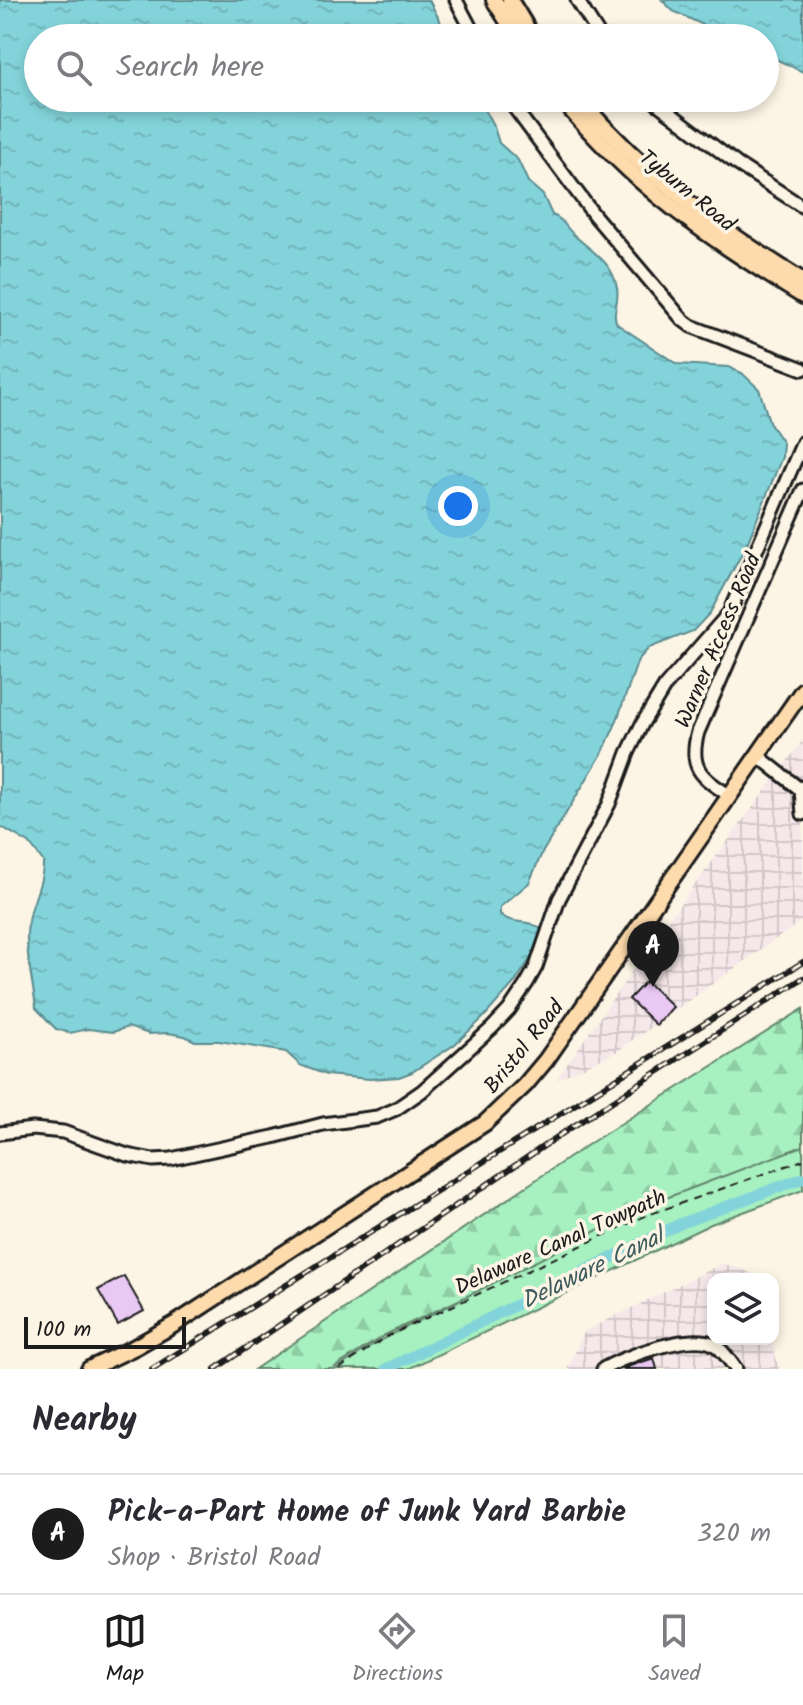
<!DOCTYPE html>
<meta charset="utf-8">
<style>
:root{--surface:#fff;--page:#f2f2f3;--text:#2b2b33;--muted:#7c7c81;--line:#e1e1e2;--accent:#1c1c1c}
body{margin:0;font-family:Kalam,sans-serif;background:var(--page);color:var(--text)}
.controls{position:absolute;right:24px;bottom:24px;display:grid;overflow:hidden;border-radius:16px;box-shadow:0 4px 12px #0003}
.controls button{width:72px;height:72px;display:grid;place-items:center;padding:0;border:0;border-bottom:2px solid var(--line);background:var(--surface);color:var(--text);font:40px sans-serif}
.scale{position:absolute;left:24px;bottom:20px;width:162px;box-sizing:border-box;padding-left:8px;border:4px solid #1c1c1c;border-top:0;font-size:22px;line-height:28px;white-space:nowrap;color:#1c1c1c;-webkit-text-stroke:6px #fcf5e5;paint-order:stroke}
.you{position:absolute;left:458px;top:506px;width:28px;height:28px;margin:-20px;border:6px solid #fff;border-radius:50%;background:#1a73e8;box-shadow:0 0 0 12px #1a73e833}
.badge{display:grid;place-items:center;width:52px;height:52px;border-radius:50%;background:var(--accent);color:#fff;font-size:26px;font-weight:700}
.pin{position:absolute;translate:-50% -66px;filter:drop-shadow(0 2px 4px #0008)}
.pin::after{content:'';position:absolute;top:42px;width:28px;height:24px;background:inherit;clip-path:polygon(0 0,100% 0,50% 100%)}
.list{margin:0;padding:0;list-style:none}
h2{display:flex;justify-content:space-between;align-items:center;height:104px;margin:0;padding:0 32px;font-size:34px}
h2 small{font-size:26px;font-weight:400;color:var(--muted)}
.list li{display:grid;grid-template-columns:52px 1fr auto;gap:24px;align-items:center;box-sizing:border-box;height:120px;padding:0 32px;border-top:2px solid var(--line)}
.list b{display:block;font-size:30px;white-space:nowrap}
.list p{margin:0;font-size:26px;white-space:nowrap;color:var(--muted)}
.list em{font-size:26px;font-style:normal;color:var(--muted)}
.icon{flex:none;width:44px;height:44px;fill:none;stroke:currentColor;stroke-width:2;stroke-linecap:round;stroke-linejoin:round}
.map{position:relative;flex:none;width:803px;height:1369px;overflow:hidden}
.search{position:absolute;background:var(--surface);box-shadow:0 4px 12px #0003;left:24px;right:24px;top:24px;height:88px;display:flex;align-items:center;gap:20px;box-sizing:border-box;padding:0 28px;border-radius:44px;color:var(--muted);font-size:30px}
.sheet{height:224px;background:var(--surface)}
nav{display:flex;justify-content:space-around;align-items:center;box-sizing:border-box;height:112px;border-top:2px solid var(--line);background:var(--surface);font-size:22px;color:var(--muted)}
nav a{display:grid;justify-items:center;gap:4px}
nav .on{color:var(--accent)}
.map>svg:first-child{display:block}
.industrial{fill:url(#industrial-grid)}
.forest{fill:url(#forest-firs);stroke:#62866e;stroke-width:2}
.park{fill:#a7f0bf;stroke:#62866e;stroke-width:2}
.water{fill:url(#water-ripples);stroke:#5a8a8e;stroke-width:2}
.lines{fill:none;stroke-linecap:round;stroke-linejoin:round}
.canal{stroke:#83d4da;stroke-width:11}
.building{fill:#e9c8f4;stroke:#1c1c1c;stroke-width:2}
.minor-casing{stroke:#1c1c1c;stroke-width:17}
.major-casing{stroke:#1c1c1c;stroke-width:20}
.path{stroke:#1c1c1c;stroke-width:2;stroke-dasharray:8 6;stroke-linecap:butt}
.minor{stroke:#fcf5e5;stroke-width:11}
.major{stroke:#fedbac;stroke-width:14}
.rail-casing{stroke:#1c1c1c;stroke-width:6}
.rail{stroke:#fcf5e5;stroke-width:3;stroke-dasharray:9;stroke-linecap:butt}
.labels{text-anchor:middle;stroke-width:7;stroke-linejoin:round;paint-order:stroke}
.street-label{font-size:22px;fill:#1c1c1c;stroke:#fcf5e5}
.water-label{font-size:24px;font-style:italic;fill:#405c5e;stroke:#fcf5e5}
</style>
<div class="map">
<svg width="803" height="1369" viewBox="0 0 803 1369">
<defs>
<pattern id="industrial-grid" width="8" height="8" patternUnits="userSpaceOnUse" patternTransform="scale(2)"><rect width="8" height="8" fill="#f6e8ea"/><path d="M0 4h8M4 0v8" fill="none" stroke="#d2c6c8"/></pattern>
<pattern id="forest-firs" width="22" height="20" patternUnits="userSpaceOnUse" patternTransform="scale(2)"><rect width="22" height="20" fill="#a7f0bf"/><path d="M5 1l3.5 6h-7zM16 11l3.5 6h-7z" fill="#8fcda4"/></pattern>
<pattern id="water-ripples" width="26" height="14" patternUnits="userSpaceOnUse" patternTransform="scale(2)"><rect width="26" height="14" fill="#83d4da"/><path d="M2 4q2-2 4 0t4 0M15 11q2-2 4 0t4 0" fill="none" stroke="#71b5ba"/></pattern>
</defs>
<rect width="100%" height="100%" fill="#fcf5e5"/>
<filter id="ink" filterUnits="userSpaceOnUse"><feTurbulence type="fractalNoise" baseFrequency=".0125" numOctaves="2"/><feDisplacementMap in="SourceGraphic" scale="16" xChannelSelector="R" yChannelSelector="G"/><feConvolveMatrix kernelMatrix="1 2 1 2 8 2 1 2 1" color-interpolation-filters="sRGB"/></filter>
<g filter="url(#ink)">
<!-- industrial -->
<g class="industrial">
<polygon points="803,740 803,920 616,1052 556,1080 658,934"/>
<polygon points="723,1263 754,1274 755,1279 713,1279 713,1339 771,1339 779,1369 567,1369 585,1331"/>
</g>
<!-- forest -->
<polygon class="forest" points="803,1009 803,1155 642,1213 385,1335 332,1369 255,1369 595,1140"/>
<!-- park -->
<polygon class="park" points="803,1146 803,1190 711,1224 408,1369 336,1369 377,1342 645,1206"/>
<!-- water -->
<g class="water">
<path d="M0,0H429L449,38H38V98H478L494,127L499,143L518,160L528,182L543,195L552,215C564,219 565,227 574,235C591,251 613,262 617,288C620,301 611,313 617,324L677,364L729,367L742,373L759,389L770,424L783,443L782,457L747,544L710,613L693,631L649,648L638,660L616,723L603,752L542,853L529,883L500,907V914C512,926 530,918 542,930L530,959L516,981L483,1018L454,1045L412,1072L399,1077L370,1079L326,1075L300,1065L286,1052L219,1041H195L185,1036L168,1033L149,1034L128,1027L113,1032L88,1029L70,1033L56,1029L36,1008C33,982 24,949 28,924C31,903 44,882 43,861L29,843L0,826Z"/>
<polygon points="662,0 803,0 803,72 765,54 765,38 731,38 673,11"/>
</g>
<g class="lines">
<!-- canal -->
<polyline class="canal" points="386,1369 682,1223 803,1178"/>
</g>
<!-- building -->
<g class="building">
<polygon points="646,981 673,1007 656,1025 629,999"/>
<polygon points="124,1276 144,1311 118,1325 98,1290"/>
<polygon points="654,1358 657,1369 623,1369 630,1366"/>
</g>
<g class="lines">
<defs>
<g id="minor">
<polyline points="456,0 476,38"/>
<polyline points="577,0 601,38"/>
<polyline points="507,98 594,215 683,320 691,326 803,369"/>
<polyline points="650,98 737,164 803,207"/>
<polyline points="757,755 801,790 803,787"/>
<polyline points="801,790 803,814"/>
<path d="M730,796C701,777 688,768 698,732L803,490"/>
<polyline points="0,1133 33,1129 63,1132 127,1155 153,1160 171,1159 273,1137 323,1124 377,1117 396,1109 422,1091 492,1028 509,1010 527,983 536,967 559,899 609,804 628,753 642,724 665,686 729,613 803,442"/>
<path d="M603,1369C625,1356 693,1331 715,1345C723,1350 730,1361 736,1369"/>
</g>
<g id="major">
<polyline points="494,0 518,38"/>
<polyline points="510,0 533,38"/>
<path d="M561,98C634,187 707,237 803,296"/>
<path d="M578,98C646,177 715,226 803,281"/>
<polyline points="89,1369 135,1347 175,1324 485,1123 525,1085 546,1060 803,690"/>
</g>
</defs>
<!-- minor casing -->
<use href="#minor" class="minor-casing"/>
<!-- major casing -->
<use href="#major" class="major-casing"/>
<!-- path -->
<polyline class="path" points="339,1369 386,1337 645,1216 803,1160"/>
<!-- minor -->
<use href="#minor" class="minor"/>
<!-- major -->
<use href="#major" class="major"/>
<defs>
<g id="rail">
<polyline points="152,1369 803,962"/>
<polyline points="215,1369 569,1129 803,978"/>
</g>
</defs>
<!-- rail casing -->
<use href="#rail" class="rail-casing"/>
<!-- rail -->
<use href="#rail" class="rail"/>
</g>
</g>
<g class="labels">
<!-- street labels -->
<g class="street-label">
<text transform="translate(688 190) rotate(39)" y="8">Tyburn Road</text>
<text transform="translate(717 640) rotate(-67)" y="8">Warner Access Road</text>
<text transform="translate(523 1046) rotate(-51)" y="8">Bristol Road</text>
<text transform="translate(560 1241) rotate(-24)" y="8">Delaware Canal Towpath</text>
</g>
<!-- water labels -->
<g class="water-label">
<text transform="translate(592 1268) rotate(-26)" y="8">Delaware Canal</text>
</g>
</g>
</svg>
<div class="controls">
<button><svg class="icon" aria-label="layers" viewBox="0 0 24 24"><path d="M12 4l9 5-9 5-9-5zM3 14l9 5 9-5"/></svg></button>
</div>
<div class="scale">100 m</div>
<div class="you"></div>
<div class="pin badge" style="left:653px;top:987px">A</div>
<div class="search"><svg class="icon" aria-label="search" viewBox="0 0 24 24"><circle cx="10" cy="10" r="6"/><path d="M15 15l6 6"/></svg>Search here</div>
</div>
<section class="sheet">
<h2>Nearby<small></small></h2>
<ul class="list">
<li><span class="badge">A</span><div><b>Pick-a-Part Home of Junk Yard Barbie</b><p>Shop · Bristol Road</p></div><em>320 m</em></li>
</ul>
</section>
<nav>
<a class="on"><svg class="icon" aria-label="map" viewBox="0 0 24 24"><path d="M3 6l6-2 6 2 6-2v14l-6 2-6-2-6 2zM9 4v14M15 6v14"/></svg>Map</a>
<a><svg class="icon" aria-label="directions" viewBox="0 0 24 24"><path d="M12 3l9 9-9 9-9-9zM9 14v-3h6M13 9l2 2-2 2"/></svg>Directions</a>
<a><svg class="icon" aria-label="saved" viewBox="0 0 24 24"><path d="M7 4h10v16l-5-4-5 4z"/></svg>Saved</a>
</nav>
